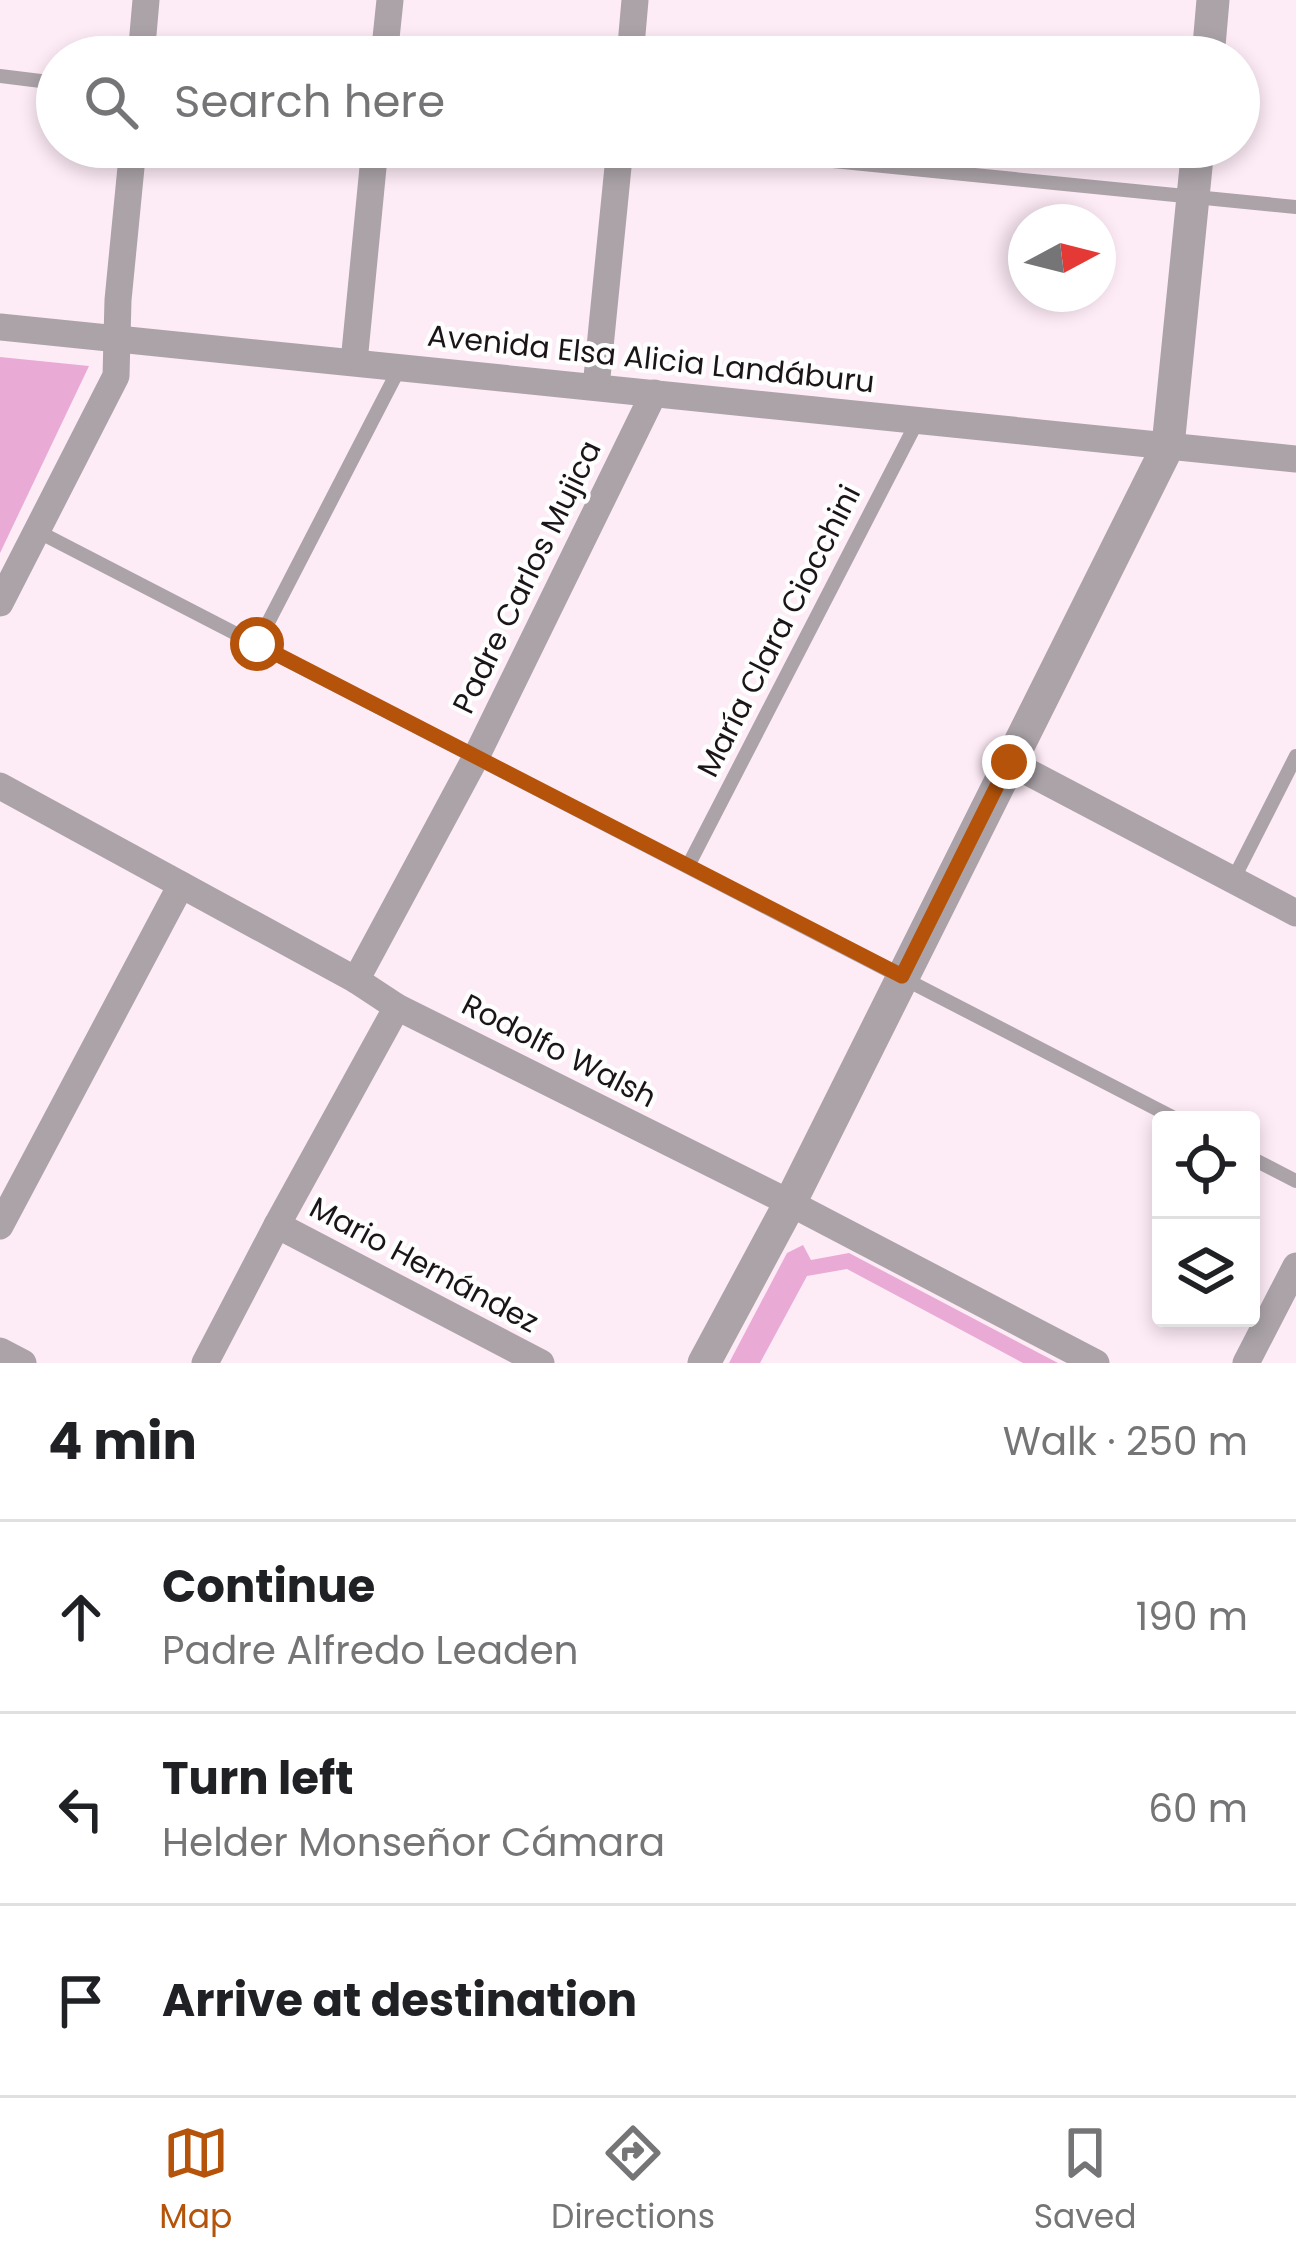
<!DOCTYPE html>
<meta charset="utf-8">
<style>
:root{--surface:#fff;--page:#f6f6f6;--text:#202124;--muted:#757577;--line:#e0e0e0;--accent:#b45309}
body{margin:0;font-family:Poppins,sans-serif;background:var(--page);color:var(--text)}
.controls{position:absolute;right:36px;bottom:36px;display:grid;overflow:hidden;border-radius:12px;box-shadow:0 6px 18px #0003}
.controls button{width:108px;height:108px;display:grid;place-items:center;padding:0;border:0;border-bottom:3px solid var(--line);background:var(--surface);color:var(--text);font:60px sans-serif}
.compass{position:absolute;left:1008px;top:204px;width:108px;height:108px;border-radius:50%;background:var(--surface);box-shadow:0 6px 18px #0003;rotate:83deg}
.stop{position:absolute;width:36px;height:36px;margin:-27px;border:9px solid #b45309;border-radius:50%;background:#fff}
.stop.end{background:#b45309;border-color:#fff;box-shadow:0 3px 12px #0008}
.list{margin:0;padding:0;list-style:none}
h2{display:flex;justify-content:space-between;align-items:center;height:156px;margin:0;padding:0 48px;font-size:51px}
h2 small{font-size:39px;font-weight:400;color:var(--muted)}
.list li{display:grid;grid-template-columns:78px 1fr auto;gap:36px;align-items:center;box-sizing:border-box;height:192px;padding:0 48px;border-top:3px solid var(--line)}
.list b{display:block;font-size:45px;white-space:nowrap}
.list p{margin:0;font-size:39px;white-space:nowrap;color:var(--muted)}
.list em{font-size:39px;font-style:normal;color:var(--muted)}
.icon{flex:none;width:66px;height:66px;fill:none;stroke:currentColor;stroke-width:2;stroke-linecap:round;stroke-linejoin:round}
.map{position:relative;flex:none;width:1296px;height:1363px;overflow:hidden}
.search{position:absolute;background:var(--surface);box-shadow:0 6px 18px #0003;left:36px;right:36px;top:36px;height:132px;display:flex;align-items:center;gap:30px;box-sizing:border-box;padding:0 42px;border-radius:66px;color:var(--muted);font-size:45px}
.sheet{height:732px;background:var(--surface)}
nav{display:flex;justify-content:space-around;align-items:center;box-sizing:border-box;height:168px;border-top:3px solid var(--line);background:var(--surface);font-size:33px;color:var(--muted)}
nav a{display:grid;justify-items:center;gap:6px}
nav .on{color:var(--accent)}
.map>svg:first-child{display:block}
.green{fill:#e9aad5}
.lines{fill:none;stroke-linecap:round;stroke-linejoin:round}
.service{stroke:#aba3a8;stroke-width:14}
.minor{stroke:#aba3a8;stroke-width:27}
.tertiary{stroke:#aba3a8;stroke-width:33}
.route{stroke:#b45309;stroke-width:15}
.labels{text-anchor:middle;stroke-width:9;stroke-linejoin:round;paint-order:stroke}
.street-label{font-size:30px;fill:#1b1519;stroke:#fefefe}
</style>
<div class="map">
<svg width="1296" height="1363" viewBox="0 0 1296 1363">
<rect width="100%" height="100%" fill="#fdebf6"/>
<!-- green -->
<g class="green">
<polygon points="0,357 89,366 0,553"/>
<polygon points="803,1245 811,1260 849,1253 1058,1363 1023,1363 847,1269 807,1276 760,1363 729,1363 787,1253"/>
</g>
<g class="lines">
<!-- service -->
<g class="service">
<polyline points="0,76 57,83"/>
<polyline points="692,147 1296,207"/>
<polyline points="37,531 1178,1120"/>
<polyline points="257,644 400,367"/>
<polyline points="688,866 918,420"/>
<polyline points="1233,880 1296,756"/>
<polyline points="1251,1158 1296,1181"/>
</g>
<!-- minor -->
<g class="minor">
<polyline points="141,57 146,0"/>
<polyline points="384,57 390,0"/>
<polyline points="630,57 635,0"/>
<polyline points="0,327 1296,459"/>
<polyline points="354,362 375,147"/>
<polyline points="596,387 620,147"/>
<polyline points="0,603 116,376 118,300 133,147"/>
<polyline points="1009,762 1296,913"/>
<polyline points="0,786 356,980 397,1007 790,1203 1096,1363"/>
<polyline points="356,980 476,757 654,393"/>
<polyline points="277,1225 541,1363"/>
<polyline points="0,1226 181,885"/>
<polyline points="0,1351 23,1363"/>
<polyline points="205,1363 277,1225 397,1007"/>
<polyline points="1246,1363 1296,1266"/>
</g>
<!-- tertiary -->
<g class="tertiary">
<polyline points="1208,57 1213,0"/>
<polyline points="704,1363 790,1203 1168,446 1198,147"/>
</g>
</g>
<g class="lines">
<!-- route -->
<polyline class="route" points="257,644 902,976 1009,762"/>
</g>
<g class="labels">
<!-- street labels -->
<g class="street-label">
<text transform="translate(651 359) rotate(6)" y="10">Avenida Elsa Alicia Landáburu</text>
<text transform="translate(527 577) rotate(-64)" y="10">Padre Carlos Mujica</text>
<text transform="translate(779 631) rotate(-63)" y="10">María Clara Ciocchini</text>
<text transform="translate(559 1051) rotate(27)" y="10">Rodolfo Walsh</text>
<text transform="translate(424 1265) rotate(28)" y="10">Mario Hernández</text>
</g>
</g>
</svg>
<div class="controls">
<button><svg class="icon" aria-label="locate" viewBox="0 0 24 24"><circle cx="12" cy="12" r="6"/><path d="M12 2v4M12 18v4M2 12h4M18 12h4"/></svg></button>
<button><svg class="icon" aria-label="layers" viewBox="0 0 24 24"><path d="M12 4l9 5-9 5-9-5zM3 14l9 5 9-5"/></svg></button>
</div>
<svg class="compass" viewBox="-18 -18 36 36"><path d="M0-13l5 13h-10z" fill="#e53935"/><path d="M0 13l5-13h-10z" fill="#757577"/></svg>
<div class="stop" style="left:257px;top:644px"></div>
<div class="stop end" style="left:1009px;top:762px"></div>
<div class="search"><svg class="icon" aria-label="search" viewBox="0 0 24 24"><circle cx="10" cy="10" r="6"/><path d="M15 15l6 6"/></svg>Search here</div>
</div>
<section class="sheet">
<h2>4 min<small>Walk · 250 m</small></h2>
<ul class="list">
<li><svg class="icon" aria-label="ahead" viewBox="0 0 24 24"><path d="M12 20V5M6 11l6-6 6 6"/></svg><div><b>Continue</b><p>Padre Alfredo Leaden</p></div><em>190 m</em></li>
<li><svg class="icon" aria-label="left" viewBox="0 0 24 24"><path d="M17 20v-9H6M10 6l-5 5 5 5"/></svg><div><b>Turn left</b><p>Helder Monseñor Cámara</p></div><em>60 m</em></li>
<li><svg class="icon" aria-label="arrive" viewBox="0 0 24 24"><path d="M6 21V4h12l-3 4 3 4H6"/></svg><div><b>Arrive at destination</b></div></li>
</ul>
</section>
<nav>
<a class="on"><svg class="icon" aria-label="map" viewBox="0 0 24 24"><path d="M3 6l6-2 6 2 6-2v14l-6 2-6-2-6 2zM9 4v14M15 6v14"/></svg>Map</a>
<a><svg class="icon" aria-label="directions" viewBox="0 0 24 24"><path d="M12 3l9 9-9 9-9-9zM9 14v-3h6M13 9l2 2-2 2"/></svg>Directions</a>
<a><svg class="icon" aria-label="saved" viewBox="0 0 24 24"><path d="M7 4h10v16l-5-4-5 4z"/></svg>Saved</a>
</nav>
